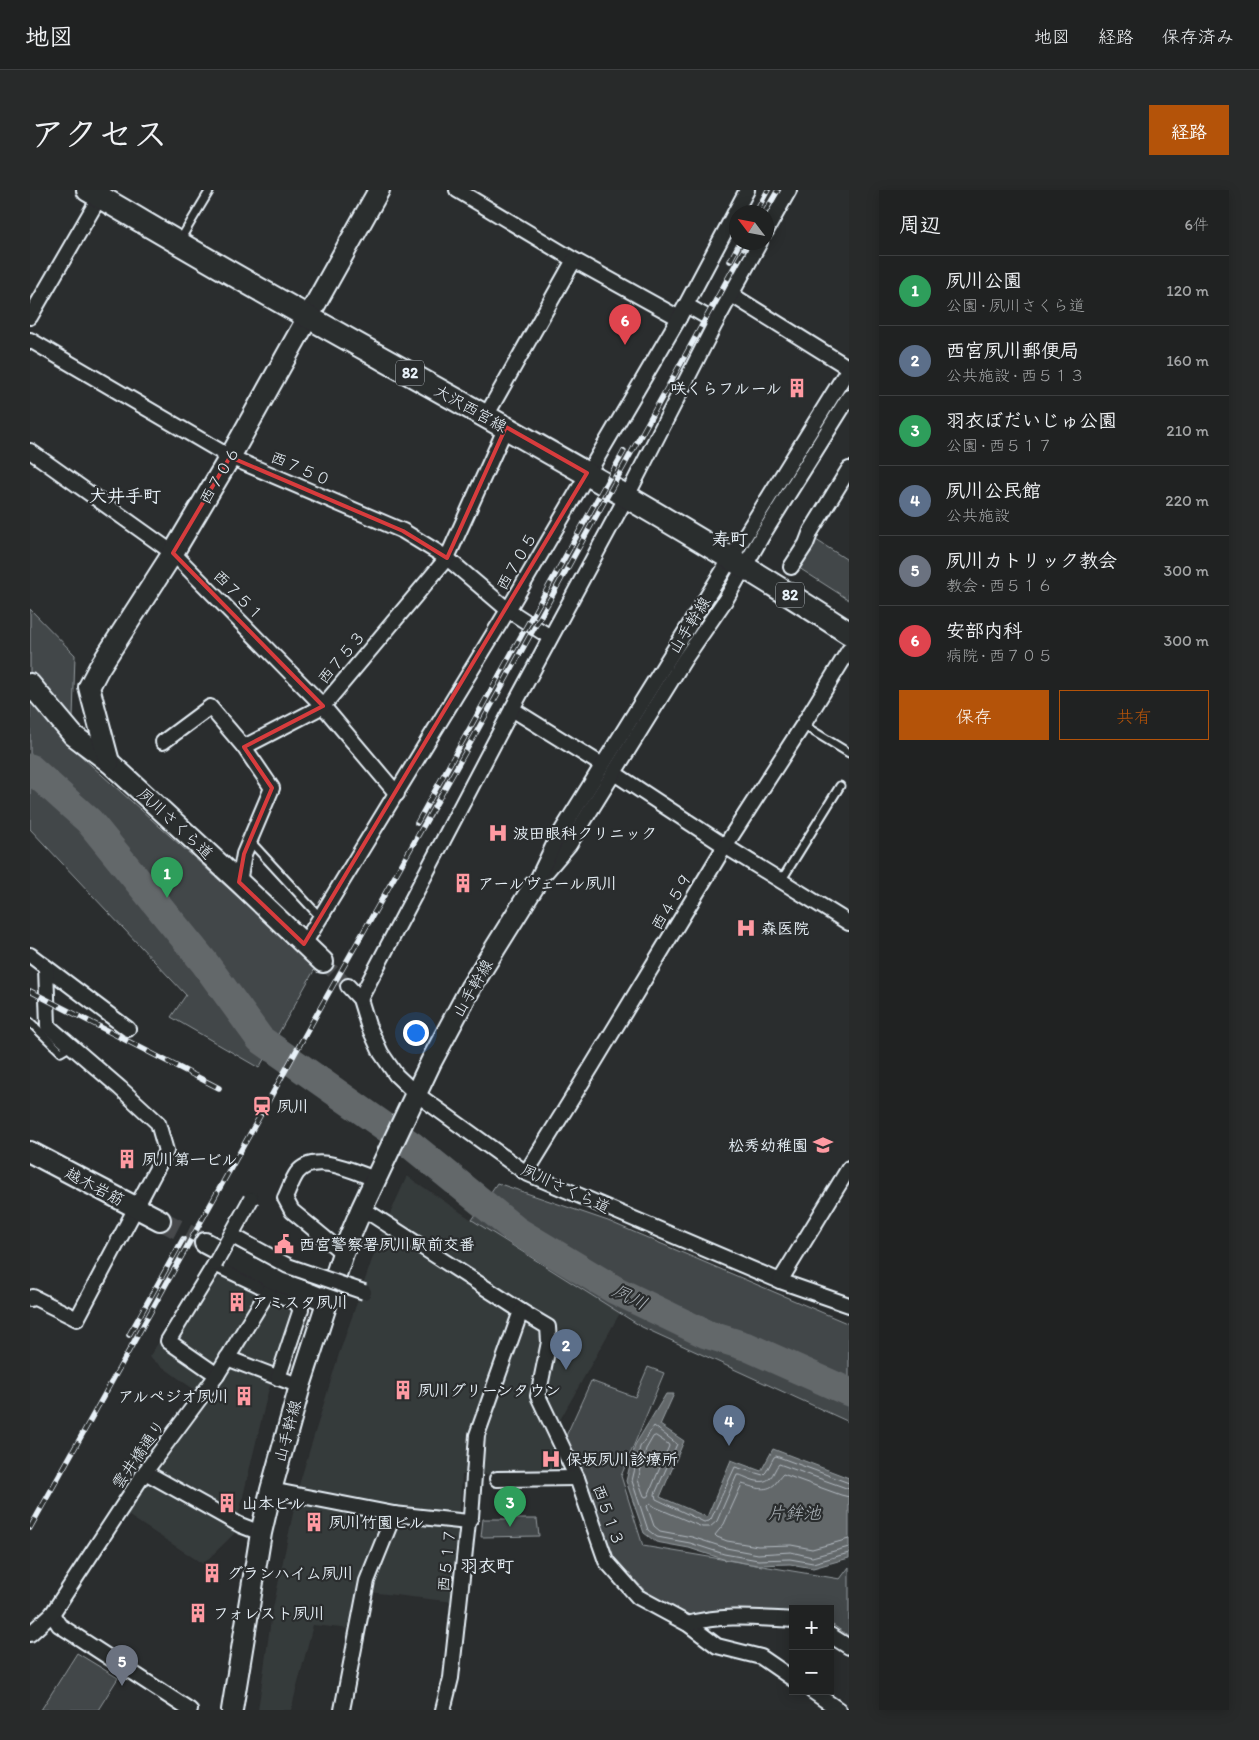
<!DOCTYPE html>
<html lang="ja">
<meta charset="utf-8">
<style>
:root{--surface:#202222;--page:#282a2a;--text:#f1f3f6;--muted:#a2a4a5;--line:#3d3f40;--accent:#b45309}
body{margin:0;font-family:Itim,"Klee One",sans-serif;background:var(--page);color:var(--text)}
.controls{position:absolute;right:15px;bottom:15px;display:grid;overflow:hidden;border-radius:0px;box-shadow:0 2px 12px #0003}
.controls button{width:45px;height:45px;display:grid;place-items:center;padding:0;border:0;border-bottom:1px solid var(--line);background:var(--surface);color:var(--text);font:25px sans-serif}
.compass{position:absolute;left:699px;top:15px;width:45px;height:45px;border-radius:50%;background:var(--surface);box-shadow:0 2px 12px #0003;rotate:302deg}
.you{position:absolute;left:385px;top:842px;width:18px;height:18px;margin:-12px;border:4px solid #fff;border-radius:50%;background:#1a73e8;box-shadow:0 0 0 8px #1a73e833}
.badge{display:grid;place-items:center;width:32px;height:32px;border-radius:50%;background:var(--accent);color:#fff;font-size:16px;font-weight:700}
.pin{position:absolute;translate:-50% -41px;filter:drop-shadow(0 1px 2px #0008)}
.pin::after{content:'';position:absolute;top:26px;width:18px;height:15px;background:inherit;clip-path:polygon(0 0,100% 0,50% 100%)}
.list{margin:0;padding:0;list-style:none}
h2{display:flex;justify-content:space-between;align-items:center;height:65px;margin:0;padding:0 20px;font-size:21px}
h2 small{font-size:16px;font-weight:400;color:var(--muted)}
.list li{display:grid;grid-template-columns:32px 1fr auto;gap:15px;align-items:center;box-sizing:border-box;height:70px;padding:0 20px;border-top:1px solid var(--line)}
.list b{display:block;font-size:19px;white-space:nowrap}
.list p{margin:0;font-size:16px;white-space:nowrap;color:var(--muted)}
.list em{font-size:16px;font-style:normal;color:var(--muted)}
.actions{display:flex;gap:10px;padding:15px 20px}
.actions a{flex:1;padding:11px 0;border:1px solid var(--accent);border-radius:0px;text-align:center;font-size:18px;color:var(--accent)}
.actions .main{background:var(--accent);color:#fff}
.map{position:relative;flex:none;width:819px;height:1520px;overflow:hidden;border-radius:0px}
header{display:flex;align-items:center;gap:30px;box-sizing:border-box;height:70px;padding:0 25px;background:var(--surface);border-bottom:1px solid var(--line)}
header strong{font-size:24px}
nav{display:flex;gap:28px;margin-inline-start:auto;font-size:18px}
.intro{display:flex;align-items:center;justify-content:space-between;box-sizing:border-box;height:120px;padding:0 30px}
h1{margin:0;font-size:35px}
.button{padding:12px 22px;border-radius:0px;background:var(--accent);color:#fff;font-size:18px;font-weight:700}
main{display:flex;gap:30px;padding:0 30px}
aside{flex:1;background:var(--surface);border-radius:0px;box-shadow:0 2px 12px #0003}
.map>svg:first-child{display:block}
.built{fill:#363a3b}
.green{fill:#424648;stroke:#959ca0}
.water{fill:#63686b;stroke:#989fa3}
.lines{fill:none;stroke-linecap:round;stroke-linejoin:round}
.shore{stroke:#b3bac0;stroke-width:1}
.river{stroke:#63686b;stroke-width:29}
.street-tunnel{stroke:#464a4c;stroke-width:14;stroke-dasharray:14 7;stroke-linecap:butt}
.secondary-tunnel{stroke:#464a4c;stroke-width:20;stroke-dasharray:20 10;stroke-linecap:butt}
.lane-casing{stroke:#e8f1f8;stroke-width:11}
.street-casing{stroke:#e8f1f8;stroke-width:18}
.secondary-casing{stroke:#e8f1f8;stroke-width:24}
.primary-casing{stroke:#e8f1f8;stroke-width:26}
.lane{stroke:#2a2d2e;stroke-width:7}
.street{stroke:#2a2d2e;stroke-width:14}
.secondary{stroke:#2a2d2e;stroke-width:20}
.primary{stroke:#2a2d2e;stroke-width:22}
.rail-casing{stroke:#e8f1f8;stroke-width:5.5}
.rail{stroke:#2a2d2e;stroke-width:4;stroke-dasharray:11;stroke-linecap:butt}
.street-bridge-casing{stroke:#e8f1f8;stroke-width:18;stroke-linecap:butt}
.street-bridge{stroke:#2a2d2e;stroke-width:14}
.marked{fill:none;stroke:#d83c3d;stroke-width:4;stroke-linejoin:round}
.labels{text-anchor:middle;stroke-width:4.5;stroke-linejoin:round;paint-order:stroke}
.shield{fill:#2a2d2e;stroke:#afb6bb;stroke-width:1}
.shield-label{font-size:15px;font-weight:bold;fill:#e8f1f8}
.poi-label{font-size:16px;font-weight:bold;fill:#e8f1f8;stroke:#2a2d2e;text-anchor:start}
.street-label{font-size:16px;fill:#e8f1f8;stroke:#2a2d2e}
.neighbourhood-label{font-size:18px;font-weight:bold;fill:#e8f1f8;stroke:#2a2d2e}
.water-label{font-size:18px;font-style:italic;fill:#acb3b9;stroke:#2a2d2e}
</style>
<header>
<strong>地図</strong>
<nav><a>地図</a><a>経路</a><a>保存済み</a></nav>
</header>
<div class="intro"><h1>アクセス</h1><a class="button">経路</a></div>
<main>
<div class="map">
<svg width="819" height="1520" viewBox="0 0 819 1520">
<rect width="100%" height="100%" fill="#2a2d2e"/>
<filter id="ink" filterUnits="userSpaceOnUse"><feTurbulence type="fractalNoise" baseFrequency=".02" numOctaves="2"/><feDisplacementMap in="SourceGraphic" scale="10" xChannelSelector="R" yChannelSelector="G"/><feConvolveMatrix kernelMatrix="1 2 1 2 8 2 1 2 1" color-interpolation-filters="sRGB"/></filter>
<g filter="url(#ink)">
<!-- built -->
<g class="built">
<polygon points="377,986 442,1030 590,1123 521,1246 535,1282 432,1285 424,1412 331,1401 321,1439 283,1435 261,1520 228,1520 242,1423 269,1295 309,1164 351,1044"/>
<polygon points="191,1083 262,1118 266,1124 238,1202 204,1344 173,1374 96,1324 126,1277 177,1209 119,1167 130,1150 141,1158 183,1085"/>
</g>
<!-- green -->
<g class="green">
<polygon points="783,348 819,371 819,410 766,376"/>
<polygon points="0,419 45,465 42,558 286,777 229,878 141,827 156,805 0,639"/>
<polygon points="467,993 578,1031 819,1134 819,1232 612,1137 442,1030"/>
<polygon points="618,1177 634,1183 591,1286 613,1356 810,1389 819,1377 819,1446 800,1433 800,1419 763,1419 763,1423 660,1426 616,1402 584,1367 536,1246 561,1191 605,1207"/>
<polygon points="453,1329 507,1329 509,1346 451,1347"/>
<polygon points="47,1463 88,1488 68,1520 11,1520"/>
</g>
<!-- water -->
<polygon class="water" points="636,1204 644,1204 630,1235 654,1251 630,1307 677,1327 701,1270 731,1281 743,1259 819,1288 819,1368 783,1378 760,1374 727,1375 693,1369 659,1358 626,1352 614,1343 596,1291 605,1255"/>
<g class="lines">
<!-- shore -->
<g class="shore">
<polygon points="626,1246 638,1254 639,1256 618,1306 616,1307 614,1306 608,1290 616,1259 623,1247"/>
<polyline points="819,1293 746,1266 744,1267 736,1282 733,1285 705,1277 681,1329 679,1331 674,1332 626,1309 625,1304 647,1254 624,1236 610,1257 602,1291 618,1340 627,1347 660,1353 694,1364 728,1370 760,1369 783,1373 819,1363"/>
<path d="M819,1299L749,1274C745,1278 744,1284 740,1288C732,1296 718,1288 710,1285H707L687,1331L680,1337H672L625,1317L620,1313L617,1316L624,1336L630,1341L662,1347L696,1358L728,1364L761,1362L782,1367L819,1357"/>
<path d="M819,1307L811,1305L753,1284C750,1287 748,1290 745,1294C735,1303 724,1297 712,1294L694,1334L685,1345L687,1347L697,1351L728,1356L761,1355L782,1359L819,1349"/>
</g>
<!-- river -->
<polyline class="river" points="0,578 59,631 174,772 230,849 381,955 487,1041 585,1100 676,1144 718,1157 819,1202"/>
<!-- street-tunnel -->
<polyline class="street-tunnel" points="293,772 318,796"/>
<!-- secondary-tunnel -->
<polyline class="secondary-tunnel" points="130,1030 175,1053"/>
<defs>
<g id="lane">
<polyline points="150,50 180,0"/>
<polyline points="773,535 819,563"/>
<polyline points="220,651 290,727"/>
<polyline points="751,691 810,596"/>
<polyline points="0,832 31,862 41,856"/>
</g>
<g id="street">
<polyline points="427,0 544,70 649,128"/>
<polyline points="736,41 759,0"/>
<polyline points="702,105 819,178"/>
<polyline points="656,115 686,132"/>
<polyline points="0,127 73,1"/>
<polyline points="0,150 200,267 373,341 417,368 478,420 520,447"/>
<polyline points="456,226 544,70"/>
<polyline points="0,261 143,363 293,516 367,604"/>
<polyline points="761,377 776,354 781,341 819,279"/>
<polyline points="482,519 572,575"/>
<polyline points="133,552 180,517 214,557"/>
<polyline points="584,583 695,656 819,733"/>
<polyline points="516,682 539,655 654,470 696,409 732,346 819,207"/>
<polyline points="209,692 214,664 242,598 214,557 293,516 417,368 476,237"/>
<polyline points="504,696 526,650 819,178"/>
<polyline points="274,754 478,420 649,128 717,0"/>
<polyline points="0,765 98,839"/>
<polyline points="318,796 330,809 338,835 351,863 366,885 385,903 496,983 750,1091 819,1115"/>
<polyline points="330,809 482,519 597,306 686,132 730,52"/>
<polyline points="496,983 562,876 695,656 773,535 819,460"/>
<polyline points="332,1018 491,1121 518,1137 519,1152 508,1206 547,1288 576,1371 608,1407 658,1434 687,1456 731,1467 763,1489"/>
<path d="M313,1063L262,1021L255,1008C259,1000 262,990 267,983C284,961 325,982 345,989"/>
<polyline points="750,1091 819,978"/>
<polyline points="0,1109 3,1107 47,1129 136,961 128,933 90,898 18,836 16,777"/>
<polyline points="197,1168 270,1196"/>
<polyline points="187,1185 138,1151 185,1074 265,1112 271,1119 248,1188"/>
<polyline points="115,1282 210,1335 231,1343"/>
<polyline points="467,1289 547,1288"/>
<polyline points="241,1300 364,1324 438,1332"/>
<polyline points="22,1424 29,1435 160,1520"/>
<path d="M658,1434C693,1424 726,1428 763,1430"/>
<polyline points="0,1444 22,1424 115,1282 187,1185 239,1100"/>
<polyline points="800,1445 819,1457"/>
<polyline points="782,1501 809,1520"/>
<polyline points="312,1520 337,1391 364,1324"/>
<polyline points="413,1520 421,1488 438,1332 441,1327 447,1245 491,1121"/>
</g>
<g id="secondary">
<polyline points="0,494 43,545 79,572 209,692 293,772"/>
<polyline points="79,572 59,497 69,478 143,363 200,267 349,0"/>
<polyline points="0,962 130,1030"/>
<polyline points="175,1053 246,1090 297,1111"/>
<polyline points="202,1520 231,1343 241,1300 270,1196 313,1063 332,1018 401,872 441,797 504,696"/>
</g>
<path id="primary" d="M58,0C132,43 206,87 280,128C462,230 644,329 819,443"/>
</defs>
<!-- lane casing -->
<use href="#lane" class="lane-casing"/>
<!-- street casing -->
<use href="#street" class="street-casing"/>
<!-- secondary casing -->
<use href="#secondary" class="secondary-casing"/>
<!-- primary casing -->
<use href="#primary" class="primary-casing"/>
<!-- lane -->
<use href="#lane" class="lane"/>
<!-- street -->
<use href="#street" class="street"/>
<!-- secondary -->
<use href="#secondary" class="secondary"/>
<!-- primary -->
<use href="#primary" class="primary"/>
<defs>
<g id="rail">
<polyline points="726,22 738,0"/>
<polyline points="735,22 748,0"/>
<polyline points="700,71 710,52"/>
<polyline points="387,633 594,261"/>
<polyline points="0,801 189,898"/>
<polyline points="99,1145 153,1049"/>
<polyline points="0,1338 293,813 441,552 718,52"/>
</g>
</defs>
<!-- rail casing -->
<use href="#rail" class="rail-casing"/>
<!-- rail -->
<use href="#rail" class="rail"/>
<defs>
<g id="street-bridge">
<polyline points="201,1045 258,1076 334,1102"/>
<polyline points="185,1074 221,1009"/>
</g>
</defs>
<!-- street-bridge casing -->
<use href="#street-bridge" class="street-bridge-casing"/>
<!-- street-bridge -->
<use href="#street-bridge" class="street-bridge"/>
</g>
</g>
<!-- marked area -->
<path class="marked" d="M476,237L557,283L274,754L209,692L214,664L242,598L214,557L293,516L143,363L200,267L373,341L417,368Z"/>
<!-- icons -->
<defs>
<symbol id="building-bare" viewBox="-9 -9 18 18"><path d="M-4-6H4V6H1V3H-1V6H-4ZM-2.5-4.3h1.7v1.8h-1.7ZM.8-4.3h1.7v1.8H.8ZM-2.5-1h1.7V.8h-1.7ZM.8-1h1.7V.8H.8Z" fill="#ff9aa2" stroke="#2a2d2e" stroke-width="2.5" paint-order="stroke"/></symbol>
<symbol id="hospital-bare" viewBox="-9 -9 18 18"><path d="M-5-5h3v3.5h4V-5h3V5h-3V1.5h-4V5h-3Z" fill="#ff9aa2" stroke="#2a2d2e" stroke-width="2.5" paint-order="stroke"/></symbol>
<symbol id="station-bare" viewBox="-9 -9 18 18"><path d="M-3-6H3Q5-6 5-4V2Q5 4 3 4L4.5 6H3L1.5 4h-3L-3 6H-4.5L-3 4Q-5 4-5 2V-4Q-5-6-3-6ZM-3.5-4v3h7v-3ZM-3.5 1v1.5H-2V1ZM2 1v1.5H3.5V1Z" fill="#ff9aa2" stroke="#2a2d2e" stroke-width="2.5" paint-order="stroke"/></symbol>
<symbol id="school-bare" viewBox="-9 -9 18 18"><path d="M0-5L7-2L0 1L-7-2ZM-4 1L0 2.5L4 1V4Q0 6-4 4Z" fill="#ff9aa2" stroke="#2a2d2e" stroke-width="2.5" paint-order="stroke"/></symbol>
<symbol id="civic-bare" viewBox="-9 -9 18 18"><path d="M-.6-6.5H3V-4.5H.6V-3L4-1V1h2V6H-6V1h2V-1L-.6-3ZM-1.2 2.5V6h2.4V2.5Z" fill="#ff9aa2" stroke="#2a2d2e" stroke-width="2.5" paint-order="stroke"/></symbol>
</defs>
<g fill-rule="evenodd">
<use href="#building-bare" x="753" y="184" width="28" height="28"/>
<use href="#hospital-bare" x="454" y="629" width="28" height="28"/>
<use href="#building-bare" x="419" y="679" width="28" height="28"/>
<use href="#hospital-bare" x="702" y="724" width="28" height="28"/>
<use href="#station-bare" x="218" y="902" width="28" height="28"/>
<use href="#school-bare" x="779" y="941" width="28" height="28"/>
<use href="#building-bare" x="83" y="955" width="28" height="28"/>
<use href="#civic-bare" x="240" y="1040" width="28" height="28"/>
<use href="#building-bare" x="193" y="1098" width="28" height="28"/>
<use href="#building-bare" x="359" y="1186" width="28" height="28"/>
<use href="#building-bare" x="200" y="1192" width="28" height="28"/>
<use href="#hospital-bare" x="507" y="1255" width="28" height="28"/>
<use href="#building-bare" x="183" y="1299" width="28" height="28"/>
<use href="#building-bare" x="270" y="1318" width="28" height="28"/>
<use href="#building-bare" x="168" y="1369" width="28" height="28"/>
<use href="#building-bare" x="154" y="1409" width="28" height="28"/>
</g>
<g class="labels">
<!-- shield labels -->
<g class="shield">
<rect x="366" y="170.5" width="28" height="25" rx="4"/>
<rect x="746" y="392.5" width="28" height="25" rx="4"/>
</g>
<g class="shield-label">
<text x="380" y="188">82</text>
<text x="760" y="410">82</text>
</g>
<!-- poi labels -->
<g class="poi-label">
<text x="752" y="204" text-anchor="end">咲くらフルール</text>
<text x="483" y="649">波田眼科クリニック</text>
<text x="448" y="699">アールヴェール夙川</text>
<text x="731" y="744">森医院</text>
<text x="247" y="922">夙川</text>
<text x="778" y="961" text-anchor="end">松秀幼稚園</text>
<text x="112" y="975">夙川第一ビル</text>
<text x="269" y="1060">西宮警察署夙川駅前交番</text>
<text x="222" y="1118">アミスタ夙川</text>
<text x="388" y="1206">夙川グリーンタウン</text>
<text x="199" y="1212" text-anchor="end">アルペジオ夙川</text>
<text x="536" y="1275">保坂夙川診療所</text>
<text x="212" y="1319">山本ビル</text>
<text x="299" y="1338">夙川竹園ビル</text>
<text x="197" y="1389">グランハイム夙川</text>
<text x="183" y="1429">フォレスト夙川</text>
</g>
<!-- street labels -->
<g class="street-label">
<text transform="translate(441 218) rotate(29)" y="6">大沢西宮線</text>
<text transform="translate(271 278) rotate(23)" y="6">西７５０</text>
<text transform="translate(189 285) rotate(-60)" y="6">西７０６</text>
<text transform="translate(486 371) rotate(-60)" y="6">西７０５</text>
<text transform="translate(209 405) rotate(45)" y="6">西７５１</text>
<text transform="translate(659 435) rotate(-58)" y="6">山手幹線</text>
<text transform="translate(311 467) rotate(-50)" y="6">西７５３</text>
<text transform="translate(146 633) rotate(43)" y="6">夙川さくら道</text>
<text transform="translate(641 711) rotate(-59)" y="6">西４５９</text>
<text transform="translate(442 798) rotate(-60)" y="6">山手幹線</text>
<text transform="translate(65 996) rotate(28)" y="6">越木岩筋</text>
<text transform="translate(536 998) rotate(25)" y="6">夙川さくら道</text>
<text transform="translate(257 1241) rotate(-75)" y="6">山手幹線</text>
<text transform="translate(108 1264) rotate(-55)" y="6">雲井橋通り</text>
<text transform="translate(579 1325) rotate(70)" y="6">西５１３</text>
<text transform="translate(416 1370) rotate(-84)" y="6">西５１７</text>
</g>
<!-- neighbourhood labels -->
<g class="neighbourhood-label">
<text x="95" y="312">大井手町</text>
<text x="700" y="355">寿町</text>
<text x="457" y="1382">羽衣町</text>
</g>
<!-- water labels -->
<g class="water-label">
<text transform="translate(600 1107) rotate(27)" y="6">夙川</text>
<text x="764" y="1329">片鉾池</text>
</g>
</g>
</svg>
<div class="controls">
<button>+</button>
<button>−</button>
</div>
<svg class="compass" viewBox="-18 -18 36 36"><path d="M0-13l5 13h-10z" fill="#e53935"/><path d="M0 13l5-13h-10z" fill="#a2a4a5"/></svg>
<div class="you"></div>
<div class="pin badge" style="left:137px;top:708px;background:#2e9e5b">1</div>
<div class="pin badge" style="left:536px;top:1180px;background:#5c6f8a">2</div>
<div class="pin badge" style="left:480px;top:1337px;background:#2e9e5b">3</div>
<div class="pin badge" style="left:699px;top:1256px;background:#5c6f8a">4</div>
<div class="pin badge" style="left:92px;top:1496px;background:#6b7280">5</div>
<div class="pin badge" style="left:595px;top:155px;background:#e0444e">6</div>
</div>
<aside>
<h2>周辺<small>6件</small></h2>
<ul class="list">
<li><span class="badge" style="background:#2e9e5b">1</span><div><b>夙川公園</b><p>公園 · 夙川さくら道</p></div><em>120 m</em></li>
<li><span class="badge" style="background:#5c6f8a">2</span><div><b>西宮夙川郵便局</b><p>公共施設 · 西５１３</p></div><em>160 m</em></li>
<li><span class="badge" style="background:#2e9e5b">3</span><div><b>羽衣ぼだいじゅ公園</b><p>公園 · 西５１７</p></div><em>210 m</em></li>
<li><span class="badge" style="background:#5c6f8a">4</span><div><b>夙川公民館</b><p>公共施設</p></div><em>220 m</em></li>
<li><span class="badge" style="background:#6b7280">5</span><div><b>夙川カトリック教会</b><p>教会 · 西５１６</p></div><em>300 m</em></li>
<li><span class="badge" style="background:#e0444e">6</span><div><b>安部内科</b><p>病院 · 西７０５</p></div><em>300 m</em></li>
</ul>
<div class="actions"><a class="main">保存</a><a>共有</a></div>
</aside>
</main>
